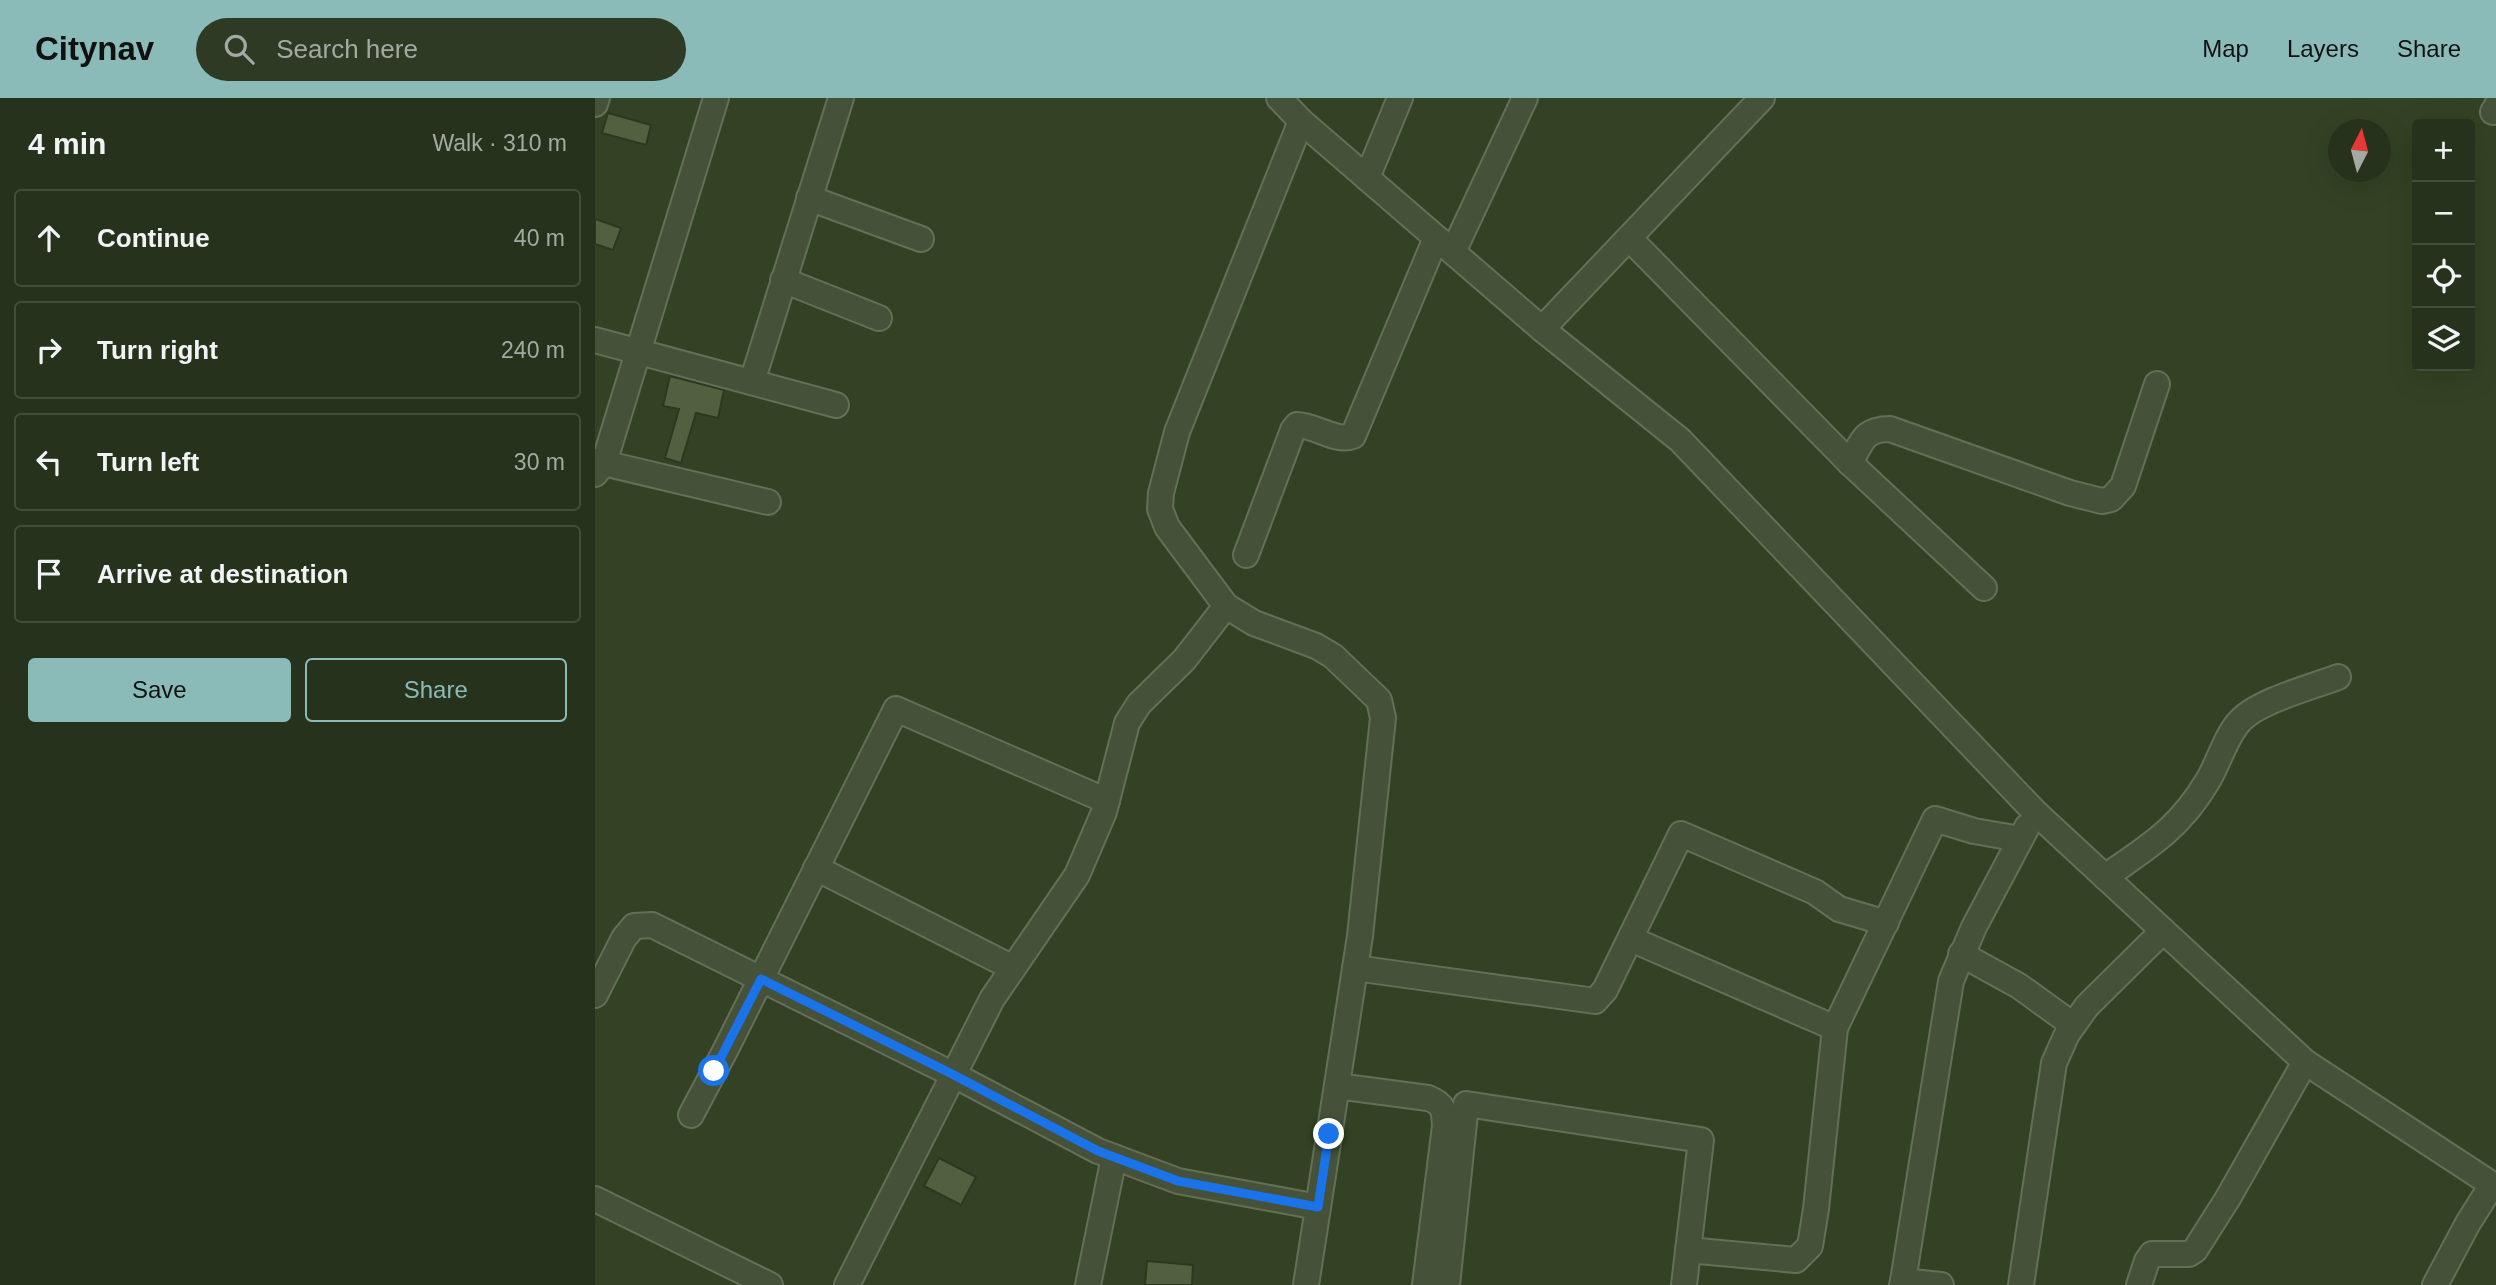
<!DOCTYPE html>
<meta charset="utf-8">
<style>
:root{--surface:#26321b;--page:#2e3a24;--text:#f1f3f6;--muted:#a4aaa3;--line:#424d3a;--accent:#8bbbb9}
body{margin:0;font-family:Helvetica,sans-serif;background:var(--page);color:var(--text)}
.controls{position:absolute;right:21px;top:21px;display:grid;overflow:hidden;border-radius:7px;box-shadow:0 7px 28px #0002}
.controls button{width:63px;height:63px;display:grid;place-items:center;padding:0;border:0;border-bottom:2px solid var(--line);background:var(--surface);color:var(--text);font:35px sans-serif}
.compass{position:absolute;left:1733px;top:21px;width:63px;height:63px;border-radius:50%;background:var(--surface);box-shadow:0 7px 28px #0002;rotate:6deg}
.stop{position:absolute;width:21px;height:21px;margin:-16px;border:5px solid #1a73e8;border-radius:50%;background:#fff}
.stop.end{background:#1a73e8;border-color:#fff;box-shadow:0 2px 7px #0008}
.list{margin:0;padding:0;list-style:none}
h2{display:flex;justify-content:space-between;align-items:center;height:91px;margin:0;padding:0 28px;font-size:30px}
h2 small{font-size:23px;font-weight:400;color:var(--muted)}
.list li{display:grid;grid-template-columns:46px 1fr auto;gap:21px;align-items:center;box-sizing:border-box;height:98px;margin:0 14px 14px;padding:0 14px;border:2px solid var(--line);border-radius:7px}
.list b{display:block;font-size:26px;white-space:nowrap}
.list em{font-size:23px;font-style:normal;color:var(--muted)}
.actions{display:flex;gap:14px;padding:21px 28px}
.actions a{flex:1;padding:16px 0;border:2px solid var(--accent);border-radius:7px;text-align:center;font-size:24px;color:var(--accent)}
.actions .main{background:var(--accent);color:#111}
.icon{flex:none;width:38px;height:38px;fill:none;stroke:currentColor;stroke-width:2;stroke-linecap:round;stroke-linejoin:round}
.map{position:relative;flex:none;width:1901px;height:1187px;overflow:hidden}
header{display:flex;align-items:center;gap:42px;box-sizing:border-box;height:98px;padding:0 35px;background:var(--accent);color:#111}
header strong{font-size:33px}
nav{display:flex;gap:38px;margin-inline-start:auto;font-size:24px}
.search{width:490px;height:63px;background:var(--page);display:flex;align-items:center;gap:18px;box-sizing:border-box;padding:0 24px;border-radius:38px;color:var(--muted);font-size:26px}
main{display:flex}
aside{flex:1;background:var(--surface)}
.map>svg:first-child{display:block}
.building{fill:#516140;stroke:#2c3920;stroke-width:2}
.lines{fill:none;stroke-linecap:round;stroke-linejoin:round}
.minor-casing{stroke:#636f57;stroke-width:28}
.minor{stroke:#455239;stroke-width:24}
.route{stroke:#1a73e8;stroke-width:9}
</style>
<header>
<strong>Citynav</strong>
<div class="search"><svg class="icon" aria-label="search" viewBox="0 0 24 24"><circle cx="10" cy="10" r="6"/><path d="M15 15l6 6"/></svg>Search here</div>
<nav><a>Map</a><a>Layers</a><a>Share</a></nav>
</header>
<main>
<aside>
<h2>4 min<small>Walk · 310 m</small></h2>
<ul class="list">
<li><svg class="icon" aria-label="ahead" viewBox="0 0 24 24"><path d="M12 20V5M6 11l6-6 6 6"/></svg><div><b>Continue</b></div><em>40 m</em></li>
<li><svg class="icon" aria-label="right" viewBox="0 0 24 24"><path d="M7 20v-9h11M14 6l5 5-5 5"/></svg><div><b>Turn right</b></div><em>240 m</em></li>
<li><svg class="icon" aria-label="left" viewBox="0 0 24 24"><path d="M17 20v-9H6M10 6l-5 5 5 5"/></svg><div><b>Turn left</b></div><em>30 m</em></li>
<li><svg class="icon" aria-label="arrive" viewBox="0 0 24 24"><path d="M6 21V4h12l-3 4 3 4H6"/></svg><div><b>Arrive at destination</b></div></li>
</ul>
<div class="actions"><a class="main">Save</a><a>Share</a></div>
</aside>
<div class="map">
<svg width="1901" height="1187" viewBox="0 0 1901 1187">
<rect width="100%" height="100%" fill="#334224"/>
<!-- building -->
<g class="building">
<polygon points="13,15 56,27 51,47 7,35"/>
<polygon points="0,121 26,130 18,152 0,146"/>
<polygon points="75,278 129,292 123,320 101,315 86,365 70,360 84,311 68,308"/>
<polygon points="344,1060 381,1079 366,1107 329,1088"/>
<polygon points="552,1163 598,1167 597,1187 550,1187"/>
</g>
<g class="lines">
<defs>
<g id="minor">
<polyline points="684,0 706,23 947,231 1085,342 1440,714 1710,964 1901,1089"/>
<polyline points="0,6 2,0"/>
<polyline points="1898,14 1901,9"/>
<polyline points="706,23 582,334 566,395 565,411 572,429 631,508 659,525 721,548 738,558 784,602 788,620 765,838 711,1187"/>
<polyline points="772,80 805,0"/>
<polyline points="214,100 326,141"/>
<polyline points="1034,140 1255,365 1389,490"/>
<polyline points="858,154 930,0"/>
<polyline points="188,182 284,220"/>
<polyline points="947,231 1167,0"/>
<polyline points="0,242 241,307"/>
<polyline points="157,284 246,0"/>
<polyline points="0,363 173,404"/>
<path d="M1255,365C1267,344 1268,331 1295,331L1475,395L1507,403L1516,401L1528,388L1562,286"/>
<polyline points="0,376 9,365 121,0"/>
<path d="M651,457L698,332L702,327C720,327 742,345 758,338L841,140"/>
<polyline points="221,770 418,870"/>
<path d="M1510,779C1554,748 1583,732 1612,684C1623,667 1631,637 1645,623C1663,603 1717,589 1743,579"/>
<polyline points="1036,841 1240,930"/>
<polyline points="1366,856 1424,888 1478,927"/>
<polyline points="760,870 1000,903 1010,892 1086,736 1220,794 1244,811 1291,825"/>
<polyline points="0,897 29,840 39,828 57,827 357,976 503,1053 583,1083 723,1109"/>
<path d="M742,988L833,1000C849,1006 849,1012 850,1028L830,1187"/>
<polyline points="96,1017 131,951 301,611 512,703"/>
<polyline points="0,1101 175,1187"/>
<polyline points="1093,1152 1201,1162 1215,1148 1221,1111 1240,930 1340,721 1379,733 1425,741"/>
<polyline points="1308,1183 1356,883 1379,829 1432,729"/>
<polyline points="252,1187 397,901 482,777 509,714 532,625 544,606 589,562 631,508"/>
<polyline points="493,1187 519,1059"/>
<polyline points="852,1187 871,1006 1106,1042 1089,1187"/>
<polyline points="1307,1187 1308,1183 1346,1187"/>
<polyline points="1426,1187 1459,965 1472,936 1492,908 1568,833"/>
<polyline points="1544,1187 1552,1163 1557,1156 1594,1156 1600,1152 1633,1100 1710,964"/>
<polyline points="1840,1187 1873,1125 1897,1087"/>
</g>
</defs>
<!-- minor casing -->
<use href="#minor" class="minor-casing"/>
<!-- minor -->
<use href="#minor" class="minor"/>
</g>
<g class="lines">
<!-- route -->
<polyline class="route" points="119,973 166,881 357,976 503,1053 583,1083 723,1109 734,1036"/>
</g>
</svg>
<div class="controls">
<button>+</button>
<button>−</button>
<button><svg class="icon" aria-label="locate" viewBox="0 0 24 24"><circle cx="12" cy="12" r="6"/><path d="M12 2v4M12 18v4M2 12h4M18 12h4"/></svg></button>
<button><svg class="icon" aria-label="layers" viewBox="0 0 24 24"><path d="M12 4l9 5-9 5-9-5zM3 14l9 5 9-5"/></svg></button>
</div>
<svg class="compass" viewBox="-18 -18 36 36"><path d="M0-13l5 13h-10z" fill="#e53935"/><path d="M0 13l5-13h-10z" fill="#a4aaa3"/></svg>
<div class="stop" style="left:119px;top:973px"></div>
<div class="stop end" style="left:734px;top:1036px"></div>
</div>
</main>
